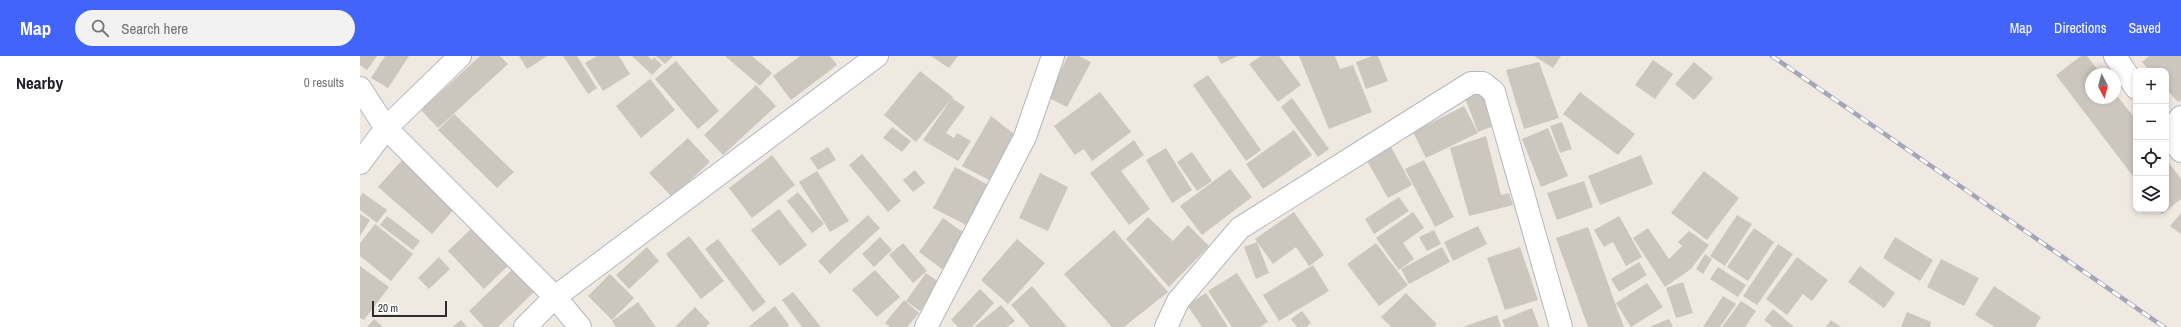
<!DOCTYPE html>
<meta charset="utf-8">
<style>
:root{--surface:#fff;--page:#f2f2f2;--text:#202124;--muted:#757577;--line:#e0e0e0;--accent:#4264fb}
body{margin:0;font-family:"Archivo Narrow",sans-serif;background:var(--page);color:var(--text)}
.controls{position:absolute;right:12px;top:12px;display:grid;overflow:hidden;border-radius:8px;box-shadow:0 2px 6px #0003}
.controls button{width:36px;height:36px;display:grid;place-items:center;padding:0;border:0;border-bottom:1px solid var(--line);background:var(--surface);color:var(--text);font:20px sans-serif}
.compass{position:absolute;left:1725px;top:12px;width:36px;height:36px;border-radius:50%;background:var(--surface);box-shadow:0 2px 6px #0003;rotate:173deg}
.scale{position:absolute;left:12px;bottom:10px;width:75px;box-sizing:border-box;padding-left:4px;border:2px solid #2e2e2e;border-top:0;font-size:11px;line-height:14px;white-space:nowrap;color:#2e2e2e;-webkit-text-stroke:3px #fff;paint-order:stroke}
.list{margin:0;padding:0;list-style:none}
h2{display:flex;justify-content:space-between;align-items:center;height:52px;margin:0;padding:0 16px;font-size:17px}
h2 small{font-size:13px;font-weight:400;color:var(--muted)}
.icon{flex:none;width:22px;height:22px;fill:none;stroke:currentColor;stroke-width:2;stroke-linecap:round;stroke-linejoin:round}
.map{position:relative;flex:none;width:1821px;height:271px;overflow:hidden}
header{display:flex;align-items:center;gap:24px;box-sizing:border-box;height:56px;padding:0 20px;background:var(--accent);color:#fff}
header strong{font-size:19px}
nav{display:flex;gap:22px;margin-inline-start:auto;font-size:14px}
.search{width:280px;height:36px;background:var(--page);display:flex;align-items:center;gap:10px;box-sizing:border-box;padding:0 14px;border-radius:22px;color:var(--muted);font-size:15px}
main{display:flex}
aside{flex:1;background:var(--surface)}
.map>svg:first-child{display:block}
.building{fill:#cbc7bf}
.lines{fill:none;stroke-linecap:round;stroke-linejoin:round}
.minor-casing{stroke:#b4b7c1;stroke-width:24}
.minor{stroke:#fff;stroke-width:22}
.rail-casing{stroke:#a3a6b8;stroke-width:4.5}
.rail{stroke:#fff;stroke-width:3;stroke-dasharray:9;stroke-linecap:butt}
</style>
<header>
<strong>Map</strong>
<div class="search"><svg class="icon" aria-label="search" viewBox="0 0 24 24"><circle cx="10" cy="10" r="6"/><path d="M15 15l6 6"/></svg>Search here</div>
<nav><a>Map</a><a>Directions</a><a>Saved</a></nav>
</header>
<main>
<aside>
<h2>Nearby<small>0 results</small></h2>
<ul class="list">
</ul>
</aside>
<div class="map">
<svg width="1821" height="271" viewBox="0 0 1821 271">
<rect width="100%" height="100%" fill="#efe9e1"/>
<!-- building -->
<g class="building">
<polygon points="0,0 17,0 7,14 0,9"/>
<polygon points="25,0 49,0 28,32 11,22"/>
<polygon points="120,0 140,0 148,8 78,72 61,54"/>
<polygon points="159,0 187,0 167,13"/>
<polygon points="203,0 217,0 237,32 228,38"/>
<polygon points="237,0 259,0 270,18 243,35 225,7"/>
<polygon points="272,0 288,0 292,4 294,1 302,9 292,19"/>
<polygon points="296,0 313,0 305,8"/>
<polygon points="365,0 392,0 412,17 400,30"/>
<polygon points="440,0 470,0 477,9 431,44 413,20"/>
<polygon points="571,0 598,0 589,12"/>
<polygon points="708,0 719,0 731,6 707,51 687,41"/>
<polygon points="857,0 878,0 861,8"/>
<polygon points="901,0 919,0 941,29 918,46 889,8"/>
<polygon points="939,0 975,0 980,13 993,9 1012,56 969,73"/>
<polygon points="1012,0 1018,0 1028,25 1006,33 996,6"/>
<polygon points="1174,0 1201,0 1193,12"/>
<polygon points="1721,0 1727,0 1741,18 1731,18 1731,42 1755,42 1755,37 1776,64 1776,124 1696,19"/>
<polygon points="1789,0 1821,0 1821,44 1818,46 1806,33 1806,15 1790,15 1782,6"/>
<polygon points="1293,4 1313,18 1295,43 1275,29"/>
<polygon points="316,5 359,55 338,73 295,23"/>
<polygon points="1179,6 1199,62 1164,73 1146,14"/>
<polygon points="1334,6 1353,22 1334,44 1315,28"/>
<polygon points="560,15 593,41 556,86 524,59"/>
<polygon points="848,19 901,94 886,105 833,29"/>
<polygon points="290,23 315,54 281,82 256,50"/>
<polygon points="396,29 416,50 363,99 344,79"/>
<polygon points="1123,35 1136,69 1118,76 1105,42"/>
<polygon points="740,36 771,76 732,105 724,93 715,99 694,70"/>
<polygon points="1220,36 1275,78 1258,99 1203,58"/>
<polygon points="592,42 605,51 586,77 594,82 597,77 611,85 598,105 563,84"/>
<polygon points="932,42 969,93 958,101 921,51"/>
<polygon points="1104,50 1118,77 1066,102 1053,76"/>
<polygon points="94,58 154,116 137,132 78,74"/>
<polygon points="631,60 658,81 633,126 602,110"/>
<polygon points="1202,66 1212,93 1200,97 1190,70"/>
<polygon points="532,71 551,85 542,96 523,82"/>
<polygon points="1188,72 1208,120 1181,131 1162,83"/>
<polygon points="934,74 952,99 903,133 886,108"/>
<polygon points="1126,80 1141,139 1149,137 1153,149 1109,160 1090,92"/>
<polygon points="328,82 350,106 312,141 289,117"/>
<polygon points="774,84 784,99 761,115 790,153 769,169 730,117"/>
<polygon points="1030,89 1052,129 1028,142 1006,103"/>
<polygon points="468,91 476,104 458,114 450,102"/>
<polygon points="806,92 832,134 812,147 786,104"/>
<polygon points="832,96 852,125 837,135 817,106"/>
<polygon points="502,98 541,145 528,156 489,109"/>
<polygon points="412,99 435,129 392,162 369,132"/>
<polygon points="1281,99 1293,128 1240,149 1228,120"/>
<polygon points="1806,103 1821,123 1821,143 1802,158 1798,153 1806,153"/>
<polygon points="42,104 96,151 72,178 18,131"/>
<polygon points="1064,104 1094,161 1075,171 1045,113"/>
<polygon points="595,111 632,131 610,171 573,152"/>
<polygon points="870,113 892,141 842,179 820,150"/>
<polygon points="555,114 565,127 553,136 543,124"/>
<polygon points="457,115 489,165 470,176 439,126"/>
<polygon points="1344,115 1379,142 1347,184 1311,157"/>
<polygon points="680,117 708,131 688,175 659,162"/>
<polygon points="1224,125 1233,151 1197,164 1187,137"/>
<polygon points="438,136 464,168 452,177 427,145"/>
<polygon points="3,137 27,154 17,167 0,154 0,141"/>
<polygon points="1039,141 1049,155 1014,178 1005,163"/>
<polygon points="419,153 447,189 420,210 391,174"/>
<polygon points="934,156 964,199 949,210 936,191 913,208 895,183"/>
<polygon points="1053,156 1064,172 1043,187 1054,203 1039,214 1016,182"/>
<polygon points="1821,157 1821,178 1810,170"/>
<polygon points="0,158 10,164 0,180"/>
<polygon points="508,159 520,172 470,218 458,205"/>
<polygon points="1377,159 1392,168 1365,210 1350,200"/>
<polygon points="27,160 60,185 53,194 20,169"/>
<polygon points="1259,160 1282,201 1266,210 1253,186 1244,191 1234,174"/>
<polygon points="788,161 813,185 828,169 849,190 809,231 766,183"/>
<polygon points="583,162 607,179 582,213 559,196"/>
<polygon points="15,168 53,198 31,225 0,200 0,187"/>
<polygon points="114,170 150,208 124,233 88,195"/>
<polygon points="1118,170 1127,188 1093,205 1084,186"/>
<polygon points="1228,171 1255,247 1264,271 1228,271 1196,182"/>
<polygon points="1288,172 1309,203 1322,190 1318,186 1329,175 1349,189 1331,213 1305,231 1273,182"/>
<polygon points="1394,172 1414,186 1388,225 1367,211"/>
<polygon points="754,174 808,236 764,271 752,271 704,218"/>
<polygon points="1074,174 1081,188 1067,195 1059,181"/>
<polygon points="329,180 364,225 341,243 306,198"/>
<polygon points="520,181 532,194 514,211 502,198"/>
<polygon points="1535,181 1573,204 1560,225 1523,202"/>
<polygon points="358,183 406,246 393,256 345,193"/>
<polygon points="657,183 685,207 648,248 621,224"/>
<polygon points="897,186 909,217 896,223 884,191"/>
<polygon points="543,187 567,215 553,227 529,199"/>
<polygon points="1016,187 1048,229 1019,250 987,208"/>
<polygon points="1418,188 1433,198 1397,249 1383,240"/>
<polygon points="287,191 299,205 269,233 256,219"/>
<polygon points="1082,191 1090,206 1049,228 1041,213"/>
<polygon points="1160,191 1178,244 1145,254 1127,202"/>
<polygon points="1345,198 1352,203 1343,218 1336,213"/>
<polygon points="79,201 90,213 69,233 58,222"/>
<polygon points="1437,201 1468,224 1452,245 1443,238 1427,259 1406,243"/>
<polygon points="1581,203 1619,222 1604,250 1567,231"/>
<polygon points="1279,206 1287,219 1259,236 1251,223"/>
<polygon points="953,209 969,235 919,265 903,239"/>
<polygon points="0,210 29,231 4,264 0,262"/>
<polygon points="1500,210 1535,237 1524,252 1488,226"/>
<polygon points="1358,211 1386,229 1378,241 1350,223"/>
<polygon points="153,213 174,236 138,271 124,271 109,255"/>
<polygon points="515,214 540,241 517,261 492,234"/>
<polygon points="566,217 580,227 560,255 546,245"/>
<polygon points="877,217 908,266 900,271 872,271 848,235"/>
<polygon points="250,218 274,242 252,264 228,240"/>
<polygon points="1323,226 1333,257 1316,262 1306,232"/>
<polygon points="1287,227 1303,251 1271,271 1256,247"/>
<polygon points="672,230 707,271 670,271 651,249"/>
<polygon points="1634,230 1681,261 1675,271 1635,271 1615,259"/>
<polygon points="620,233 634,247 612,271 598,271 591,264"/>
<polygon points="433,236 461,271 442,271 422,244"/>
<polygon points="846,237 868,271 842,271 827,249"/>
<polygon points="1046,237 1077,268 1074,271 1031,271 1021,261"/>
<polygon points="1363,240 1376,248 1360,271 1343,271"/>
<polygon points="544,244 559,257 547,271 530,271 525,267"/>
<polygon points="1381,245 1396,255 1385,271 1362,271"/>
<polygon points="278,246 296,271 256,271 252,265"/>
<polygon points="641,249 655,265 647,271 614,271"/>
<polygon points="415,250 429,269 427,271 388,271"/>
<polygon points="335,251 350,267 346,271 315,271"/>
<polygon points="1172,252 1179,271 1145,271 1142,264"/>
<polygon points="1413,253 1434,271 1413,271 1404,264"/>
<polygon points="942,255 951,267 946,271 937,271 931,263"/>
<polygon points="1547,256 1571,266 1570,271 1541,271"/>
<polygon points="1137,259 1141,271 1103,271"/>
<polygon points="14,263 23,271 7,271"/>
<polygon points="1309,263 1313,271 1289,271"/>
<polygon points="101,264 107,271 92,271"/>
<polygon points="1471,264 1481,271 1466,271"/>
</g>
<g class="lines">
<defs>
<g id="minor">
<polyline points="1755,0 1776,32"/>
<polyline points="0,32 26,72 195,241 220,271"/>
<polyline points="1806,76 1821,95"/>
<polyline points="1807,78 1821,61"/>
<polyline points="0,107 26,72 100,0"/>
<polyline points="165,271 195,241 517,0"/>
<polyline points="566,271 665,81 693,0"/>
<polyline points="806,271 818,245 880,172 1111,27 1123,27 1134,36 1201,271"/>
</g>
</defs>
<!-- minor casing -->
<use href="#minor" class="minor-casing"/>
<!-- minor -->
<use href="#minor" class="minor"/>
<defs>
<polyline id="rail" points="1412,0 1804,271"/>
</defs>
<!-- rail casing -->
<use href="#rail" class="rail-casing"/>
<!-- rail -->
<use href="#rail" class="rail"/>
</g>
</svg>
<div class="controls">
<button>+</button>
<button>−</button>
<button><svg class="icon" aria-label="locate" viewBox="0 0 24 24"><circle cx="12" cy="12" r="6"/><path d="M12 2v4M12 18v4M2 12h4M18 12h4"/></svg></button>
<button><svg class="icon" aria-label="layers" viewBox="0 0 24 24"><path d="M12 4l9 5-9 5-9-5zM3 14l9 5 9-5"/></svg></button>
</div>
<svg class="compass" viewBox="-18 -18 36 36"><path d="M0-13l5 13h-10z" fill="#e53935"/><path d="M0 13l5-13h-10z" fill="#757577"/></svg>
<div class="scale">20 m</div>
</div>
</main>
